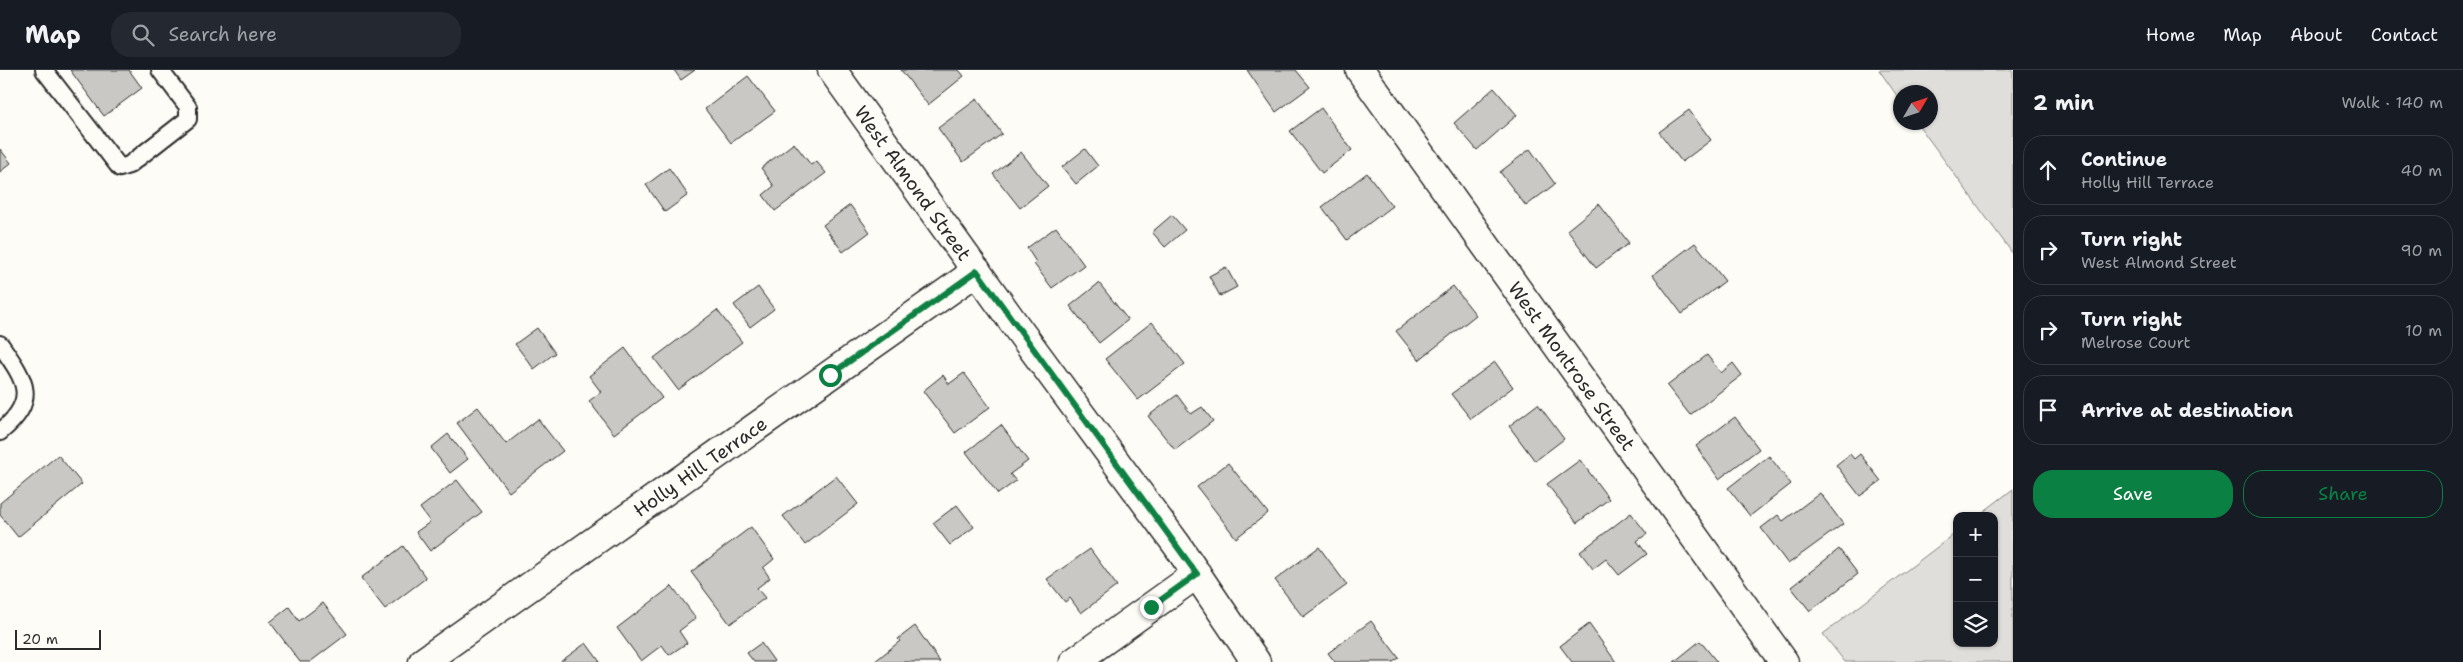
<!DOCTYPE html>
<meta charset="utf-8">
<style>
:root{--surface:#171b24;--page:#242831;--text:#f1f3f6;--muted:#9ea1a6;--line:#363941;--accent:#0b8043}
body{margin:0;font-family:"Shantell Sans",sans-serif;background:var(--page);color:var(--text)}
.controls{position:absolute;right:15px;bottom:15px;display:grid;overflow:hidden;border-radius:10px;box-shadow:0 1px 4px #0004}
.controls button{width:45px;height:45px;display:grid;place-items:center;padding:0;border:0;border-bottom:1px solid var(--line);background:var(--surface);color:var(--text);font:25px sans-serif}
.compass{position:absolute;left:1893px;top:15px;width:45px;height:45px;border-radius:50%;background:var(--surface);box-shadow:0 1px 4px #0004;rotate:51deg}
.scale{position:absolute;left:15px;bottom:12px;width:86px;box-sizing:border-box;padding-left:5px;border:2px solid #2b2b2b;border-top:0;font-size:14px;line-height:18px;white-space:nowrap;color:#2b2b2b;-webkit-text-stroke:4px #fdfcf7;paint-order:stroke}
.stop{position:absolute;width:15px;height:15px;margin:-11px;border:4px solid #0b8043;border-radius:50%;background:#fff}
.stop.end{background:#0b8043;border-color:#fff;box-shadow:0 1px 5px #0008}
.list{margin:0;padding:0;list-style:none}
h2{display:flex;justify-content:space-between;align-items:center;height:65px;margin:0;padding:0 20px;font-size:21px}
h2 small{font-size:16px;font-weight:400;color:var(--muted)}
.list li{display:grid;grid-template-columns:32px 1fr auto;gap:15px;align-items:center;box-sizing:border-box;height:70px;margin:0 10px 10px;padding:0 10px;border:1px solid var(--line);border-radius:20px}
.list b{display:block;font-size:19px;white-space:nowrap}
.list p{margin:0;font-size:16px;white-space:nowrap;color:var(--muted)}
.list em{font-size:16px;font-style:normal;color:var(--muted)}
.actions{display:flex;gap:10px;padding:15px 20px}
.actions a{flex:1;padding:11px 0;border:1px solid var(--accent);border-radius:20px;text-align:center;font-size:18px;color:var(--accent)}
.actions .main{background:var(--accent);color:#fff}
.icon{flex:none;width:28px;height:28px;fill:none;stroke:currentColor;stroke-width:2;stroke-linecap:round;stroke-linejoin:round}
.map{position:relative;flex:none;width:2013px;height:592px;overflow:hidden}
header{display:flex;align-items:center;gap:30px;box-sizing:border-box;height:70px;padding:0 25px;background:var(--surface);border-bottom:1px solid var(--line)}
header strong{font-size:24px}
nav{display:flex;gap:28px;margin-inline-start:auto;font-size:18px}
.search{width:350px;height:45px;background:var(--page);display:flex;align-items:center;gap:12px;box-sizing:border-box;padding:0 18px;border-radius:20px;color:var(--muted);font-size:19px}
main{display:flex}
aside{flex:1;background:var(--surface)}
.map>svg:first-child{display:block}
.green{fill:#dfdeda;stroke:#858482}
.building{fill:#c9c8c4;stroke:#2b2b2b}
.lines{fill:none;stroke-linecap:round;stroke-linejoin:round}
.lane-casing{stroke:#2b2b2b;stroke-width:20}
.street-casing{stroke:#2b2b2b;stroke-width:31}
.lane{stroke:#fdfcf7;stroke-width:16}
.street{stroke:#fdfcf7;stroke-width:28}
.route{stroke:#0b8043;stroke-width:6}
.labels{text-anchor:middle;stroke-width:5;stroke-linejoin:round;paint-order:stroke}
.street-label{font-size:19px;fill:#2b2b2b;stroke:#fdfcf7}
</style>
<header>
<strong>Map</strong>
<div class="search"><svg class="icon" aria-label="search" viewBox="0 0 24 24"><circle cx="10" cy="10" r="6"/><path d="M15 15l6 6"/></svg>Search here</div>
<nav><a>Home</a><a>Map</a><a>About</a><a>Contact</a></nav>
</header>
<main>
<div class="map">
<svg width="2013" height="592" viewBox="0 0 2013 592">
<rect width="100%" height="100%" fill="#fdfcf7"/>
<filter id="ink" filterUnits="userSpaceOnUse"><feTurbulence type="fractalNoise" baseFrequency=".02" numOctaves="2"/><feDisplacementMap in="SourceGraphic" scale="10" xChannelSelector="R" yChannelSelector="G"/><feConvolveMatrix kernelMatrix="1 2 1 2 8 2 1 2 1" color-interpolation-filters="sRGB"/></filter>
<g filter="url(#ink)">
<!-- green -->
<g class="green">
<polygon points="1879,0 2013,0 2013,184 1917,53 1930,52 1930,22 1900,22 1900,30"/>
<polygon points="2013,419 2013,592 1845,592 1823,564 1957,462 1957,573 1994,573 1994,446 1978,446"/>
</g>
<!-- building -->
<g class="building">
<polygon points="70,0 129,0 142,18 104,46"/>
<polygon points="674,0 695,0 681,10"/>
<polygon points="901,0 959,0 964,6 928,35"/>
<polygon points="1247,0 1296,0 1310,17 1276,42"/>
<polygon points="748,6 775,41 731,73 705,39"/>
<polygon points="1494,18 1517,45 1477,80 1454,53"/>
<polygon points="977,29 1002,64 963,92 938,58"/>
<polygon points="1321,38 1352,80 1322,103 1290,61"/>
<polygon points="1689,40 1711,70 1682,92 1659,62"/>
<polygon points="794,73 811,95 816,91 826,103 775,141 763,125 774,116 761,98"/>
<polygon points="0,79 11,93 0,102"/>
<polygon points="1085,79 1098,96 1076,114 1062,97"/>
<polygon points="1530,79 1555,114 1526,136 1500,102"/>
<polygon points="1021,82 1048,116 1020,138 993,104"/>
<polygon points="669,98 688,125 665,142 646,115"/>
<polygon points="1367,103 1392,136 1347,170 1322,137"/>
<polygon points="1599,134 1629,173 1596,198 1567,160"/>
<polygon points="850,135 870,162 843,182 823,155"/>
<polygon points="1172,145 1185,160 1165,177 1152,162"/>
<polygon points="1056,157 1084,195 1052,218 1034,194 1036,192 1027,178"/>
<polygon points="1695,173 1725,211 1682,244 1653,205"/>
<polygon points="1226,197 1237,217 1220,226 1209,206"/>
<polygon points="1099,213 1128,250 1099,273 1070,236"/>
<polygon points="1453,216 1476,245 1419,290 1396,261"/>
<polygon points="758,217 774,239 750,257 734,235"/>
<polygon points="717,240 742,272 678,320 654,288"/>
<polygon points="1152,252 1185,294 1138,330 1105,289"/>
<polygon points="537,258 555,283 534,299 515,274"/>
<polygon points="625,278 662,328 614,364 589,331 601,322 589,306"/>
<polygon points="1707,285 1721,303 1733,293 1742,305 1690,345 1667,316"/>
<polygon points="1495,292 1513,317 1471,349 1451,324"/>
<polygon points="964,303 990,337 955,363 923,321 943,305 949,314"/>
<polygon points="1177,325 1191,344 1202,337 1213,351 1175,380 1148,346"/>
<polygon points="1538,334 1564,369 1535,391 1509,356"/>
<polygon points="478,337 506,374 538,349 563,381 509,422 457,353"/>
<polygon points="1735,347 1759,379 1719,409 1696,376"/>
<polygon points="1001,355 1028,391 1010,404 1016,411 998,424 966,382"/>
<polygon points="448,364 468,389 450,403 431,378"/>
<polygon points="1850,384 1854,389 1860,384 1881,411 1860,426 1836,395"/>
<polygon points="58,385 82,414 18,467 0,445 0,433"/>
<polygon points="1769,386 1791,414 1750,446 1728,418"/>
<polygon points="1580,390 1609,429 1577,453 1547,414"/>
<polygon points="1228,393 1268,443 1236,468 1197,417"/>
<polygon points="836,406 858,434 805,475 783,446"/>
<polygon points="457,410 482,442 430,481 416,462 430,452 420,438"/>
<polygon points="1820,423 1843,454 1788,494 1761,458 1778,445 1783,451"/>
<polygon points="957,435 974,457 950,475 933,453"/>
<polygon points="1631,443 1647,464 1637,471 1647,484 1619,505 1606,489 1593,499 1580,482"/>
<polygon points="751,457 774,489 763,498 770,508 757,518 765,528 730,554 691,502"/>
<polygon points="403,476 426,508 385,539 361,508"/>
<polygon points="1319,477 1347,515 1303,547 1275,510"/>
<polygon points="1090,479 1117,516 1081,543 1070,528 1065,532 1047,509"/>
<polygon points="1839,479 1858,504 1810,541 1791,517"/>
<polygon points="672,516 696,548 679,561 687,573 669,585 662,575 641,591 617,558"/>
<polygon points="323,533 347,564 310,592 300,592 270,552 289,537 299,551"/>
<polygon points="1371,551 1399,588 1393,592 1335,592 1328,583"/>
<polygon points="1589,554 1616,592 1572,592 1560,576"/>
<polygon points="915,556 940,592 874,592 900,571 898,569"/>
<polygon points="1700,571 1717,592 1674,592"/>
<polygon points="586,573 600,592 560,592"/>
<polygon points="761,573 774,591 773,592 754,592 747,583"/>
</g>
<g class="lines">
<defs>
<g id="lane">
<polyline points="44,0 120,98 129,95 188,49 188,37 160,0"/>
<path d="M0,274C25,310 40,329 0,362"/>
</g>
<g id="street">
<path id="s1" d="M832,0L1018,259L1177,475L1256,592"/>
<path id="s2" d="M1360,0L1784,592"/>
<path id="s3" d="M423,592L977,201"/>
<polyline points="1074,592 1197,504"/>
</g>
</defs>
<!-- lane casing -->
<use href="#lane" class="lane-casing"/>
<!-- street casing -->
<use href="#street" class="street-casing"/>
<!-- lane -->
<use href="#lane" class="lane"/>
<!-- street -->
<use href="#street" class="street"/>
</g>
</g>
<g class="lines" filter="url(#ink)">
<!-- route -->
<polyline class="route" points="830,305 977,201 1197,504 1151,537"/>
</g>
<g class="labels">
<!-- street labels -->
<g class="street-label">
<text dy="7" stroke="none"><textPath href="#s1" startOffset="139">West Almond Street</textPath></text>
<text dy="7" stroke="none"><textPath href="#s2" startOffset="364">West Montrose Street</textPath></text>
<text dy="7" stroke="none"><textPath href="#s3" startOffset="339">Holly Hill Terrace</textPath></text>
</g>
</g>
</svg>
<div class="controls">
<button>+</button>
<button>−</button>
<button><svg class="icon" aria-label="layers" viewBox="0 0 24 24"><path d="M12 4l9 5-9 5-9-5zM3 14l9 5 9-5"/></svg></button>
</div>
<svg class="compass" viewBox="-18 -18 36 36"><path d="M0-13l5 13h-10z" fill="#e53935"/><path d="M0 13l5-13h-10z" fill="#9ea1a6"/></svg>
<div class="scale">20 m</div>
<div class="stop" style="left:830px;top:305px"></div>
<div class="stop end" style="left:1151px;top:537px"></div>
</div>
<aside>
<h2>2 min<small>Walk · 140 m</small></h2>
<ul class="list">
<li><svg class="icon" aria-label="ahead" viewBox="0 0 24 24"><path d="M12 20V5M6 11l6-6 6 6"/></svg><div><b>Continue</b><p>Holly Hill Terrace</p></div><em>40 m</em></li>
<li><svg class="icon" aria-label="right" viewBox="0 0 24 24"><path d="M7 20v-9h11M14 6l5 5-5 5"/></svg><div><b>Turn right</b><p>West Almond Street</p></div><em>90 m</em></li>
<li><svg class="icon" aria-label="right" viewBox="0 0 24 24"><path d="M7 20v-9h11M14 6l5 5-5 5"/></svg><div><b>Turn right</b><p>Melrose Court</p></div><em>10 m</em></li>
<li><svg class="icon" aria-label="arrive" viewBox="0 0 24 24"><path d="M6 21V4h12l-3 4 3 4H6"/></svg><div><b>Arrive at destination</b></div></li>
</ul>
<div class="actions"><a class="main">Save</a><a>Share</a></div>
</aside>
</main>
